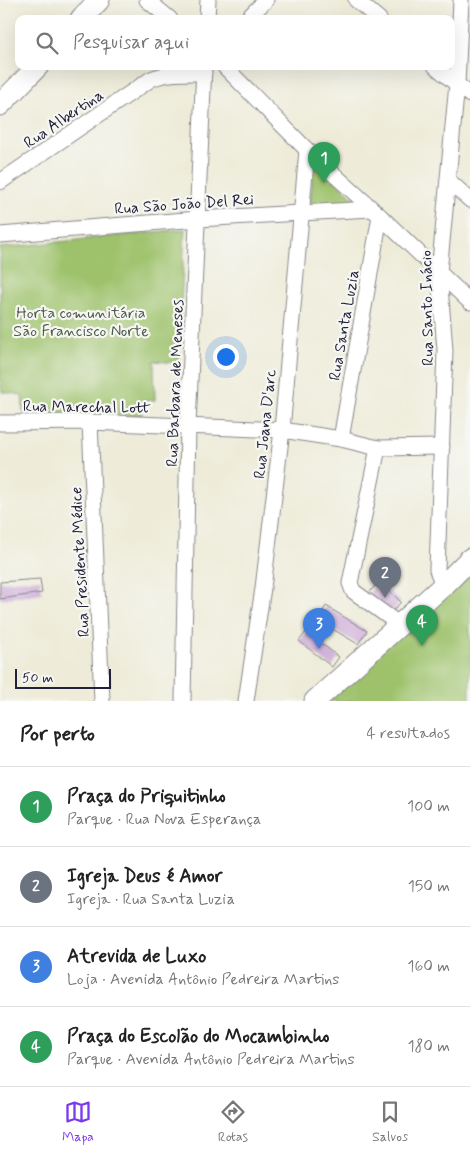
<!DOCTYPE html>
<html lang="pt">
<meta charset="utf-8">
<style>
:root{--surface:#fff;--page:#f2f2f2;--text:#222;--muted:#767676;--line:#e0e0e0;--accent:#7c3aed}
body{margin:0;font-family:Mynerve,sans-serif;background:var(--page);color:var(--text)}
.scale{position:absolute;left:15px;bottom:12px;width:96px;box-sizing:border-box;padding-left:5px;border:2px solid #22223b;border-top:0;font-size:14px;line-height:18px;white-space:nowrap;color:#22223b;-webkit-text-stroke:4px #f6f6f2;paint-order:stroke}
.you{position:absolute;left:225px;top:356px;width:18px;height:18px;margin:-12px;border:4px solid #fff;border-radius:50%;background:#1a73e8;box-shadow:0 0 0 8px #1a73e833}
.badge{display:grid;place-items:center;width:32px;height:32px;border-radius:50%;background:var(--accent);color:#fff;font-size:16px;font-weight:700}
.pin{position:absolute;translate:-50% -41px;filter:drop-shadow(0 1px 2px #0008)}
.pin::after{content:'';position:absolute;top:26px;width:18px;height:15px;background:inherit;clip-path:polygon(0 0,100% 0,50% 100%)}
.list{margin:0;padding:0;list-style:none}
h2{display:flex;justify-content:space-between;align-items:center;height:65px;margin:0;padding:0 20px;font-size:21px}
h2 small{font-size:16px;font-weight:400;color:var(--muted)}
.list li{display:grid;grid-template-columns:32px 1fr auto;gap:15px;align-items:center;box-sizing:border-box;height:80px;padding:0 20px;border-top:1px solid var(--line)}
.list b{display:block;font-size:19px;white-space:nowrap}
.list p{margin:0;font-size:16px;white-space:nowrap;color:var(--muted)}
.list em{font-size:16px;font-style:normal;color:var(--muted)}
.icon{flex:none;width:28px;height:28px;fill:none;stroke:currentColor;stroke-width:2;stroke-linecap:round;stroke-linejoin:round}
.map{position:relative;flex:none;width:470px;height:701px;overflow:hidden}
.search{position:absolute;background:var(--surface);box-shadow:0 5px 20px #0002;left:15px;right:15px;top:15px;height:55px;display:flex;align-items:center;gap:12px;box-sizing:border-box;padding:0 18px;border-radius:10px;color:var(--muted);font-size:19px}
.sheet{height:385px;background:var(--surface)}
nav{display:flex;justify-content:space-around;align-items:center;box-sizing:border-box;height:70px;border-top:1px solid var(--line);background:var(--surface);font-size:14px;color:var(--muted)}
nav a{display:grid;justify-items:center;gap:2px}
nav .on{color:var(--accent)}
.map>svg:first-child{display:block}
.green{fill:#9ec26c;stroke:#607254}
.building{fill:#d0b1da}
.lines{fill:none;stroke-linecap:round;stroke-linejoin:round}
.street-casing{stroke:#88878a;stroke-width:17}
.secondary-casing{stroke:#88878a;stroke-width:23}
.street{stroke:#fff;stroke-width:15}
.secondary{stroke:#fff;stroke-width:21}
.labels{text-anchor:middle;stroke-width:4.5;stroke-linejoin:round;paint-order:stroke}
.street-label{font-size:16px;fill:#22223b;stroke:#f6f6f2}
.park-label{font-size:16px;fill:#4d5a4c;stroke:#f6f6f2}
</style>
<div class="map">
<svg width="470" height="701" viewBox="0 0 470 701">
<rect width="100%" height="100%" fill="#f6f6f2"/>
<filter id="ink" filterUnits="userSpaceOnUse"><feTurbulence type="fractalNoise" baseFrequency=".02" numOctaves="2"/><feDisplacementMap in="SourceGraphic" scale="10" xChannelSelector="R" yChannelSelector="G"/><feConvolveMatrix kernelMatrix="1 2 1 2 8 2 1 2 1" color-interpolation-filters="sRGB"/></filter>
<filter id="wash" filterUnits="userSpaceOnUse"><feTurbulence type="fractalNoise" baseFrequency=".0096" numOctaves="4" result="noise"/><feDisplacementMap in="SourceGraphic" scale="20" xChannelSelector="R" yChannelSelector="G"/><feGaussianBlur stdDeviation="1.12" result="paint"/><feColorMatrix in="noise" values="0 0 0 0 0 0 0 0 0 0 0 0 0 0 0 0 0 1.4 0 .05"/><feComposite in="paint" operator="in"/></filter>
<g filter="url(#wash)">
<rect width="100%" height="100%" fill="#eeecd9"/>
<!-- green -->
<g class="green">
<polygon points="314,163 359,202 310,203"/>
<polygon points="185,229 178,363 154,361 155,400 139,401 142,416 23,412 22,395 2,392 0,377 0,248"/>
<polygon points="470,556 470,701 314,701"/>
</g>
<g id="blocks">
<!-- building -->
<g class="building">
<polygon points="40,579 42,593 0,599 0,582"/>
<polygon points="379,581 401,602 391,613 369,593"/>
<polygon points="326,606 367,631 358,644 317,620"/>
<polygon points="306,632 339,657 332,667 299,641"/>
</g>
</g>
</g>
<g filter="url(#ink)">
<use href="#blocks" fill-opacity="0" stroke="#88878a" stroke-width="1"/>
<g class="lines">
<defs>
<g id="street">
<polyline points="147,0 170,19"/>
<polyline points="356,0 379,19"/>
<polyline points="207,19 208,0"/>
<polyline points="247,19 266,0"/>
<polyline points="224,66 307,150 380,216 470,302"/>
<polyline points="435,66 470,95"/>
<polyline points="448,180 470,200"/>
<path d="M0,182L151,79C168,72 186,73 204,73"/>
<polyline points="0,235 198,219 371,209"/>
<polyline points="90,422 102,701"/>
<polyline points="0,423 90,422 282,430 341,439 378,448 442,447"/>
<polyline points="341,439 380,216"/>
<polyline points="378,448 350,583 353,591 400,625"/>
<polyline points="445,584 441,580 437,570 445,350 439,273 457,84 461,0"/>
<polyline points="183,701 188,426 204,66"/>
<polyline points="246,701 263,588 282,430 307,150"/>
</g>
<g id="secondary">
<polyline points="81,19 99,0"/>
<polyline points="0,105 38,66"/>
<polyline points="315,701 445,584 470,559"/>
</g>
</defs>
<!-- street casing -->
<use href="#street" class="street-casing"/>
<!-- secondary casing -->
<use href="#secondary" class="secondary-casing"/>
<!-- street -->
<use href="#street" class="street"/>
<!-- secondary -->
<use href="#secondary" class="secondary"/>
</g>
</g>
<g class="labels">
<!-- street labels -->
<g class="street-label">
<text transform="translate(63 118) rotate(-34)" y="6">Rua Albertina</text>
<text transform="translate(184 203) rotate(-4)" y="6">Rua São João Del Rei</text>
<text transform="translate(426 308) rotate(-91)" y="6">Rua Santo Inácio</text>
<text transform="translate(343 325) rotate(-80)" y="6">Rua Santa Luzia</text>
<text transform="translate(174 383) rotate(-88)" y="6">Rua Barbara de Meneses</text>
<text transform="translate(87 406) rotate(1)" y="6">Rua Marechal Lott</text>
<text transform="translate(264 424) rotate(-84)" y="6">Rua Joana D'arc</text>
<text transform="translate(79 562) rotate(-93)" y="6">Rua Presidente Médice</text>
</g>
<!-- park labels -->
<g class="park-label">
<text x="81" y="318">Horta comunitária<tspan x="81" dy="18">São Francisco Norte</tspan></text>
</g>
</g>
</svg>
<div class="scale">50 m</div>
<div class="you"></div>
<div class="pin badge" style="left:324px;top:183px;background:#2e9e5b">1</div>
<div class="pin badge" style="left:385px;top:598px;background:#6b7280">2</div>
<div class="pin badge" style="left:319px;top:649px;background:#3f7fe0">3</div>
<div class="pin badge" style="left:422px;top:646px;background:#2e9e5b">4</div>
<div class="search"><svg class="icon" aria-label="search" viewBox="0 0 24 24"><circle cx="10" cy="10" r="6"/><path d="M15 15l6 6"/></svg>Pesquisar aqui</div>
</div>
<section class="sheet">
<h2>Por perto<small>4 resultados</small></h2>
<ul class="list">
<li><span class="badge" style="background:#2e9e5b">1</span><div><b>Praça do Priquitinho</b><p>Parque · Rua Nova Esperança</p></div><em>100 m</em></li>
<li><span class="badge" style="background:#6b7280">2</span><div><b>Igreja Deus é Amor</b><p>Igreja · Rua Santa Luzia</p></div><em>150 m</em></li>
<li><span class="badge" style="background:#3f7fe0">3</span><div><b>Atrevida de Luxo</b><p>Loja · Avenida Antônio Pedreira Martins</p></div><em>160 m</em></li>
<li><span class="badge" style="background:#2e9e5b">4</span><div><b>Praça do Escolão do Mocambinho</b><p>Parque · Avenida Antônio Pedreira Martins</p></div><em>180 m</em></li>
</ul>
</section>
<nav>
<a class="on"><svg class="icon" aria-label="map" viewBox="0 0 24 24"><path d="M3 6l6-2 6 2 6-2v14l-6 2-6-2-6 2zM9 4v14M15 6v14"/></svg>Mapa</a>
<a><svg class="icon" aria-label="directions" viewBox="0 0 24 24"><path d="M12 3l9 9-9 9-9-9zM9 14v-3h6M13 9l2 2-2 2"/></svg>Rotas</a>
<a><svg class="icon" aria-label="saved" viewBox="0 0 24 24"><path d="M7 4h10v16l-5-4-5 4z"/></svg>Salvos</a>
</nav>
